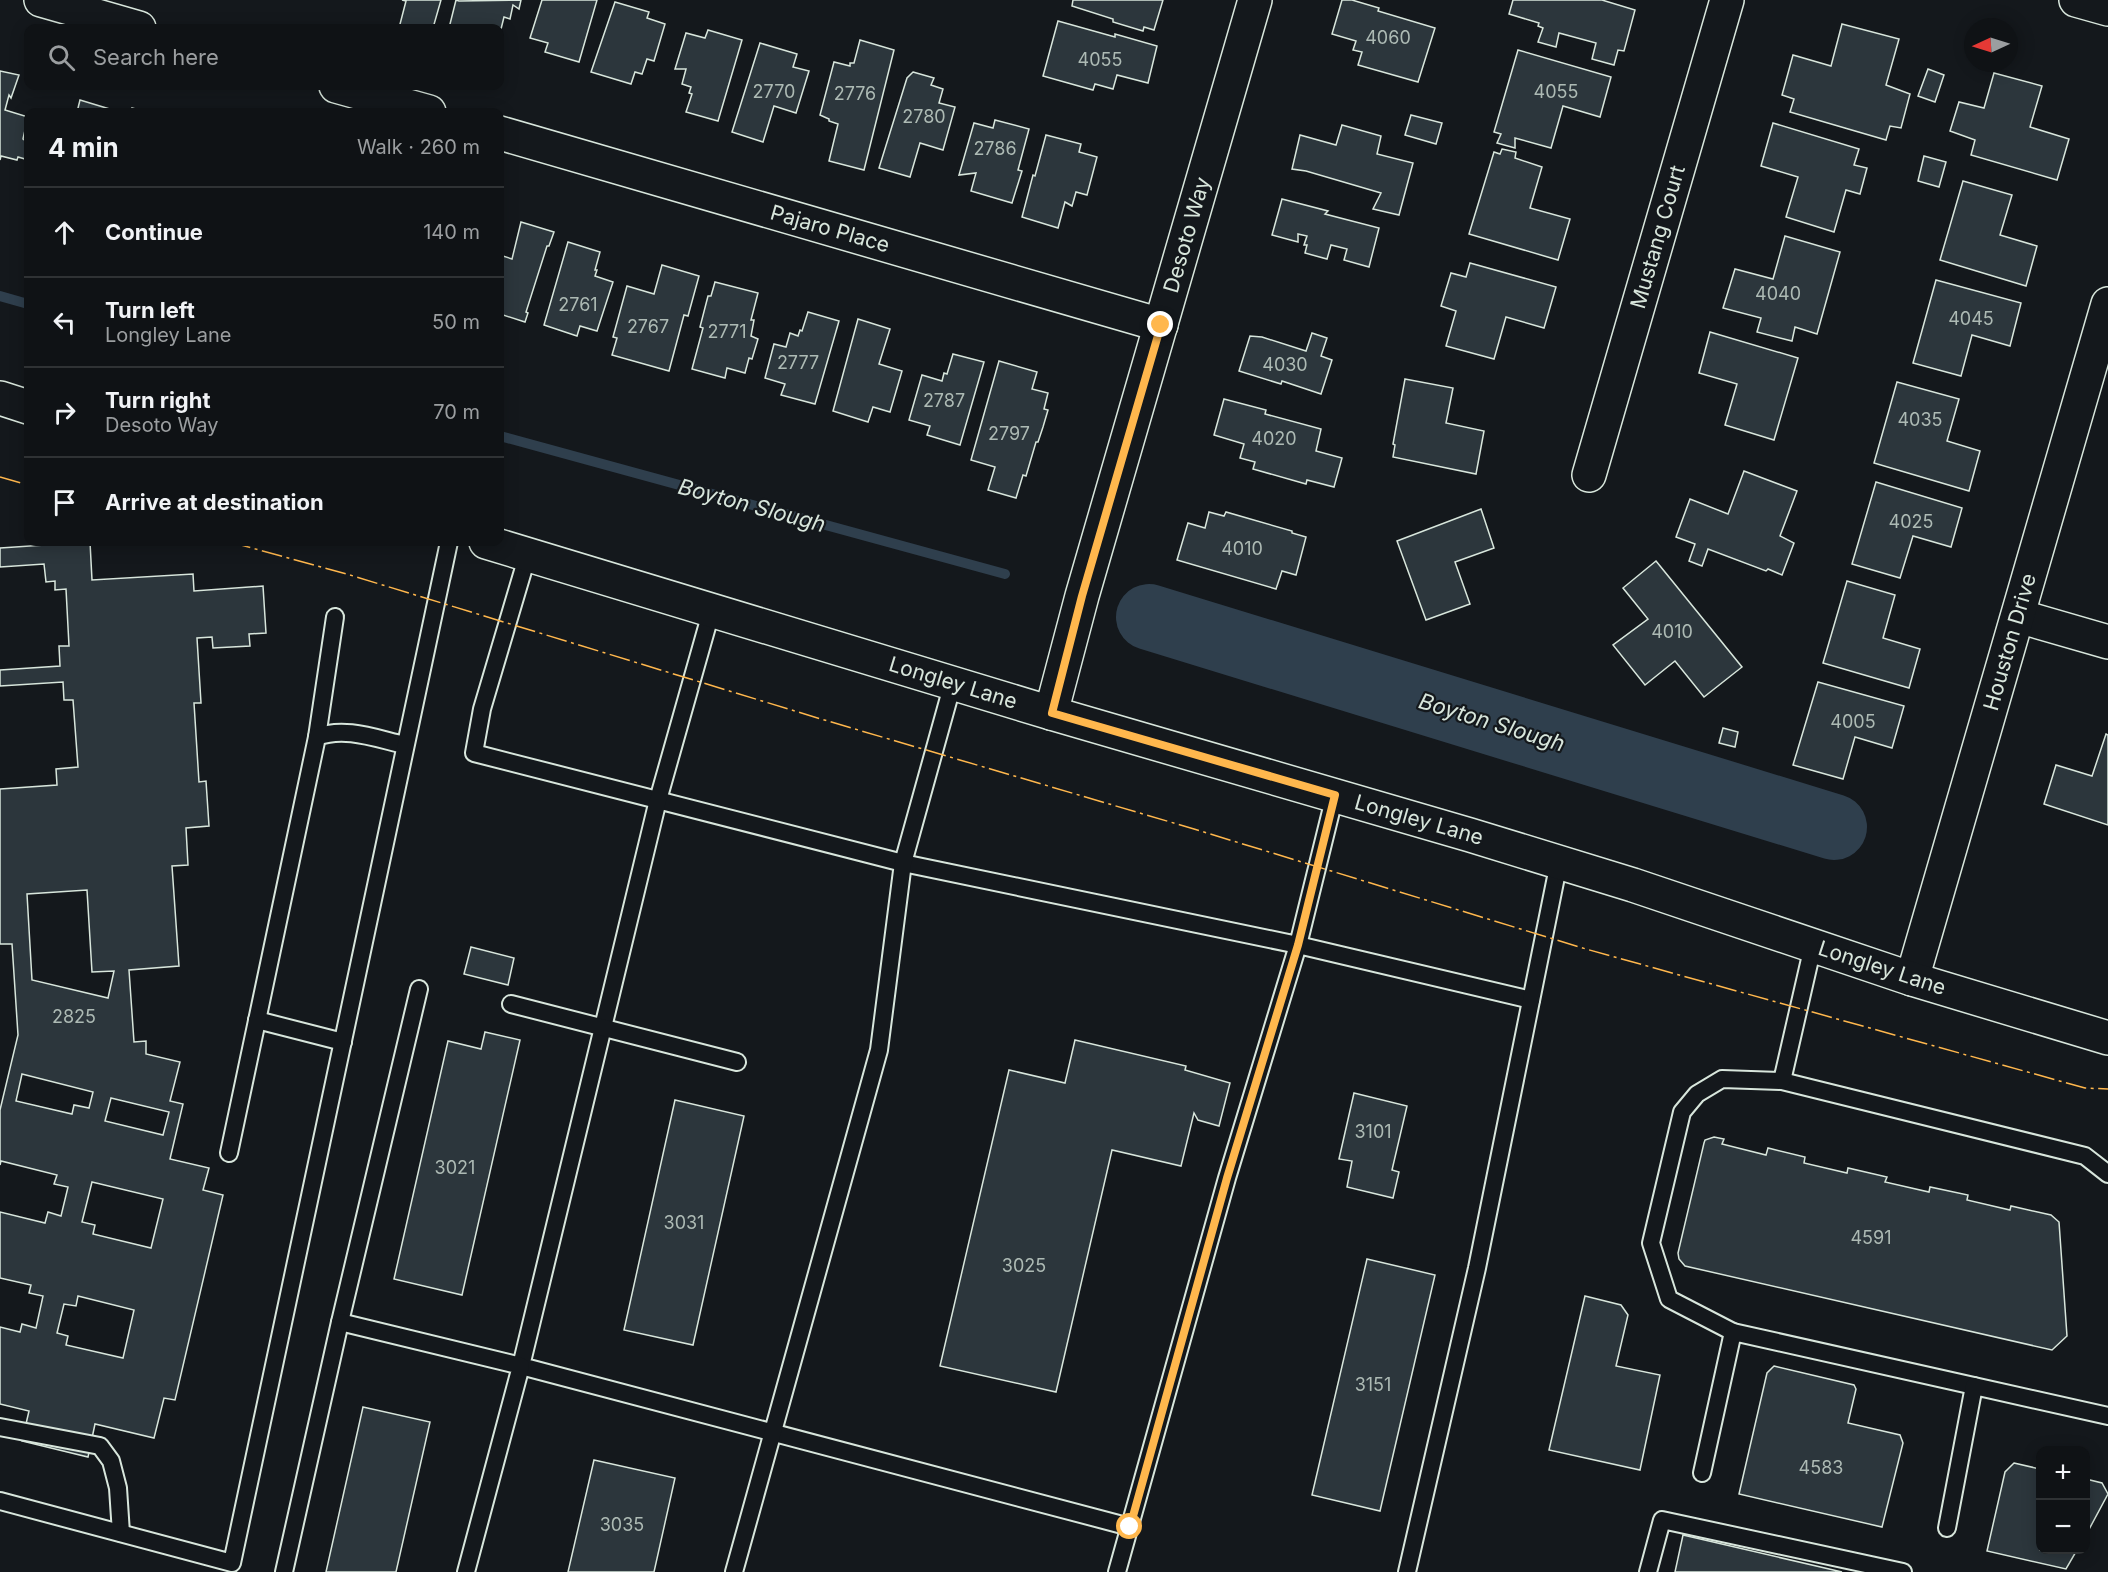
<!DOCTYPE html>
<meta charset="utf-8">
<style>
:root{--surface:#0f1215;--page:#181b1e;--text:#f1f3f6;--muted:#9b9ea0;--line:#2f3234}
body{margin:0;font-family:Inter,sans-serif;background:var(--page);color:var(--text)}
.controls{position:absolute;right:18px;bottom:18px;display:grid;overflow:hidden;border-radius:12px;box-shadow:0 3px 15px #0003}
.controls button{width:54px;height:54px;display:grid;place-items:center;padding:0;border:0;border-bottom:2px solid var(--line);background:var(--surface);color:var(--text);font:30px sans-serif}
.compass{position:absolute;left:1964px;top:18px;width:54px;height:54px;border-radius:50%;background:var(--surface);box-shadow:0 3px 15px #0003;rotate:266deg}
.stop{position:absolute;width:18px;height:18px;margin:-14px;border:4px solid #ffb74d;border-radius:50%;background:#fff}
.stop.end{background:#ffb74d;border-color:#fff;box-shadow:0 2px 6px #0008}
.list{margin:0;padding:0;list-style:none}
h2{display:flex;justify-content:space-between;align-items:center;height:78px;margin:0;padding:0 24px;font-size:26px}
h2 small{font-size:20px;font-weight:400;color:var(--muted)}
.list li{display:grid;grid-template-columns:39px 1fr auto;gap:18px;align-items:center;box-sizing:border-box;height:90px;padding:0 24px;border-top:2px solid var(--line)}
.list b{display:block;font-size:22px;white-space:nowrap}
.list p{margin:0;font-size:20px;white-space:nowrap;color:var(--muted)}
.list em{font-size:20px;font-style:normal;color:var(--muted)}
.icon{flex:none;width:33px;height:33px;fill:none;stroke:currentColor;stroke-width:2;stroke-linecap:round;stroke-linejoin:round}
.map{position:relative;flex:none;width:2108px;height:1572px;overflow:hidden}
.search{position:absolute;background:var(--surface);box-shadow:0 3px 15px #0003;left:24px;top:24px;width:480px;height:66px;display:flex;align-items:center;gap:15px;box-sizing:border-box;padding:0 21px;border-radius:12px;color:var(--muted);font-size:22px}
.panel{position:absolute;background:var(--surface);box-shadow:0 3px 15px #0003;left:24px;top:108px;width:480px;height:438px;border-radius:12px}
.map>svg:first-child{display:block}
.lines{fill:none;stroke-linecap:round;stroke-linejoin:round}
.stream{stroke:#2f3f4d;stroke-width:10}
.river{stroke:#2f3f4d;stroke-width:66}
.building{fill:#2c363c;stroke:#d8e6dc;stroke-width:1.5;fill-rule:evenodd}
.lane-casing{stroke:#d8e6dc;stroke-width:20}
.street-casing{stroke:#d8e6dc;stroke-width:36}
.secondary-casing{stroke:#d8e6dc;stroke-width:36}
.lane{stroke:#14181c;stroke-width:16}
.street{stroke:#14181c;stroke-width:33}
.secondary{stroke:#14181c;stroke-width:33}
.power{stroke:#ffb74d;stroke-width:1.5;stroke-dasharray:21 4.5 3 4.5;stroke-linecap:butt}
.route{stroke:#ffb74d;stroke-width:8}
.labels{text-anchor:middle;stroke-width:4.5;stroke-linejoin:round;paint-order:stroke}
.number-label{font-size:18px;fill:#adbab4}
.street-label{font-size:21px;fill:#d8e6dc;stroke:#14181c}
.water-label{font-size:22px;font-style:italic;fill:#d8e6dc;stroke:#14181c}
</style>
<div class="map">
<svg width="2108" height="1572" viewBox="0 0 2108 1572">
<rect width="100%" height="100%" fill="#14181c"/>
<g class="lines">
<!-- stream -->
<g class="stream">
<polyline points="0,296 28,304"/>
<polyline points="500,436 1005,574"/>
</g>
<!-- river -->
<polyline class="river" points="1149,617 1834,827"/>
</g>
<!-- building -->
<g class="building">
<polygon points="402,0 441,0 433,28 399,28 406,1"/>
<polygon points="456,0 459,1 521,0 519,9 513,5 510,19 504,17 500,33 500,28 449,28"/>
<polygon points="542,0 597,0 579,62 545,52 548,43 530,38"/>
<polygon points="1073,0 1163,0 1154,30 1144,27 1143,31 1113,22 1113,19 1072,6"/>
<polygon points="1342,0 1352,0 1379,8 1378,11 1435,28 1418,82 1358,65 1362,52 1353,50 1356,41 1332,34"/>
<polygon points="1513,0 1602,0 1635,10 1624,51 1618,50 1614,65 1592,59 1596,43 1559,33 1556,47 1538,42 1543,28 1538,26 1539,23 1509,14"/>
<polygon points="615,2 649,12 647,18 665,24 654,61 647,59 642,74 635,72 631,84 591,72"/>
<polygon points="1058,21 1115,37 1115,34 1157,46 1148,83 1117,75 1113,89 1095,84 1093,90 1043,76"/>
<polygon points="1842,24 1899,39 1886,85 1910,94 1901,128 1890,126 1886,140 1790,112 1794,99 1782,95 1793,55 1831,66"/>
<polygon points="708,30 742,40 718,121 686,112 692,94 689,93 691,87 682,84 686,69 675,69 686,33 705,38"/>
<polygon points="860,40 894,50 864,170 829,161 838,124 829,121 829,119 820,115 834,62 850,66 850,63 854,63"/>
<polygon points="760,43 797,54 793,67 809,71 796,113 774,106 763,142 732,132"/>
<polygon points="1518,50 1611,77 1600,117 1563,106 1551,148 1515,138 1515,148 1497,143 1501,134 1494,132"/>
<polygon points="1928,69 1944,75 1935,102 1918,96"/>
<polygon points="0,71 19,75 11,98 9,95 5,110 28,117 23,139 28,143 25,159 18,157 17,160 1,156 0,160"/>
<polygon points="913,72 934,78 931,85 943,89 939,103 955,107 943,150 920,143 910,177 879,168 907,78"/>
<polygon points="1994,73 2042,86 2030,127 2069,139 2057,180 1971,155 1975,140 1950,131 1959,102 1984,108"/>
<polygon points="80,100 113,110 112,112 77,112"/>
<polygon points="132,108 147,112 131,112"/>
<polygon points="1411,115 1442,123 1436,144 1405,135"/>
<polygon points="995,120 1029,129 1018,170 1022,171 1012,203 971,191 976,173 959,175 974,123 993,128"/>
<polygon points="1773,123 1859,149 1854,165 1867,168 1860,194 1846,190 1834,232 1786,217 1798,177 1761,166"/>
<polygon points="1342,125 1381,136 1377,154 1413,163 1399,215 1373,209 1381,193 1306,171 1292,169 1300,135 1336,145"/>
<polygon points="1046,135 1081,144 1079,152 1097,157 1087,195 1076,192 1072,206 1065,202 1058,228 1022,217 1033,175 1035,176"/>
<polygon points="1502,149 1516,152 1515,158 1542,167 1530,208 1570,219 1558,260 1469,234 1494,152 1500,154"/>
<polygon points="1924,156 1946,162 1939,187 1918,181"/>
<polygon points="1963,181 2012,195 2000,235 2037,246 2026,286 1940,260"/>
<polygon points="1282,199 1328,211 1325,214 1379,228 1369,267 1344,260 1347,249 1331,245 1327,259 1305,253 1307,245 1304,245 1307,236 1298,234 1298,242 1272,235"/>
<polygon points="521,222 554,232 549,246 547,246 526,312 528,313 525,322 500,314 500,255 512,259"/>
<polygon points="1785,236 1840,252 1817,334 1795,327 1792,341 1757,332 1761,318 1723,308 1735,269 1773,279"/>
<polygon points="568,242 600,252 595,270 597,270 595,276 613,282 597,331 580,326 577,336 544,325"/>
<polygon points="1470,263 1556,287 1544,328 1506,317 1494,359 1446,346 1456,311 1441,306 1451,273 1466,277"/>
<polygon points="662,265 699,276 688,316 684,315 669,371 612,355 617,338 613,337 627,286 654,294"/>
<polygon points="1936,280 2021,303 2010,346 1972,335 1961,376 1913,363"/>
<polygon points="715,282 758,293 751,320 754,320 751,336 758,339 752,359 749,358 745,373 727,368 725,378 692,369 703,328 700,327 708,296 711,296"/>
<polygon points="808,312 839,321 815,404 781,395 785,384 765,378 774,344 786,347 790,333 798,336 800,330 802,331"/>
<polygon points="858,319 890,329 879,364 902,371 890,412 873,407 868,422 833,411"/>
<polygon points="1710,332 1798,358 1774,440 1725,425 1737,384 1699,373"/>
<polygon points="1312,333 1327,338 1321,356 1332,360 1321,394 1282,381 1281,384 1239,371 1250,336 1262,337 1306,351"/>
<polygon points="953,354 984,362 960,445 927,435 930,426 909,420 922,375 942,381 944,373 947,374"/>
<polygon points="999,361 1037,372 1032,389 1048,393 1044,409 1048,410 1043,427 1038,442 1036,442 1026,476 1023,475 1016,498 988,490 995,467 971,460"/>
<polygon points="1405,379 1453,388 1446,423 1484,431 1476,474 1393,457 1395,445 1393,444"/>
<polygon points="1897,382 1959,399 1947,441 1980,451 1969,491 1874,463"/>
<polygon points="1224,399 1266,410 1265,414 1321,429 1316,451 1342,458 1334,487 1307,480 1306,484 1253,469 1255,462 1240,458 1244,444 1214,435"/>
<polygon points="1744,471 1797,491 1780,536 1794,543 1782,575 1768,569 1766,571 1708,549 1702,566 1689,561 1695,544 1676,537 1690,499 1728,514"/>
<polygon points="1876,482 1962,508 1951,547 1913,536 1900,578 1852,564"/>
<polygon points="1481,509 1494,548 1455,562 1470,604 1426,620 1397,541"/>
<polygon points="1209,512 1224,516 1226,512 1292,531 1292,533 1306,537 1296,575 1282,571 1276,589 1177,560 1188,523 1205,528"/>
<path d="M90,542L92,580L193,574L194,591L263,586L266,633L249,634L250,646L213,648L212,637L197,638L201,703H194L199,782L206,781L209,826L186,828L188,865L172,866L179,966L129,970L134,1042L146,1041V1054L180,1062L170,1101L183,1104L170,1159L209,1168L203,1190L223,1195L175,1400L164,1398L154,1438L95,1424L88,1457L22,1441L29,1411L0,1404V1327L20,1332L22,1324L36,1328L43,1296L29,1293L31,1285L0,1278V1212L45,1223L48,1212L61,1216L68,1187L54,1184L57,1175L1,1161L0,1165V1110L18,1035L12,944H0V789L57,785L56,769L78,767L73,700H64L63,682L0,686V670L60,666L59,646H69L66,589L55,590V581L46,582L44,564L0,567V548ZM87,890L92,972L114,971L108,998L32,980L27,894ZM22,1074L93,1092L89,1108L74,1105L72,1114L16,1101ZM111,1098L169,1112L163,1135L105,1121ZM92,1182L163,1199L151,1248L93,1234L95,1225L82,1222ZM78,1296L134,1310L123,1358L66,1345L68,1336L57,1333L64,1304L76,1306Z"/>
<polygon points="1656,561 1742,667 1704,697 1675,661 1645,685 1613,645 1648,619 1623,588"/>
<polygon points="1847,581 1895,595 1883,638 1920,649 1909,688 1823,663"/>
<polygon points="1818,682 1904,706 1892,748 1855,737 1843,779 1793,765"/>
<polygon points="1723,728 1738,732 1735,747 1719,743"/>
<polygon points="2106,734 2108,735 2108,825 2044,804 2056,765 2092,776"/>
<polygon points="471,947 514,958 508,985 464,974"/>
<polygon points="485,1032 520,1040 462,1295 394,1279 448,1041 481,1049"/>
<polygon points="1075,1040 1186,1066 1185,1070 1230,1083 1219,1126 1198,1120 1194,1113 1181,1166 1112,1150 1056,1392 940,1366 1009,1070 1065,1083"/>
<polygon points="1354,1093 1407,1106 1392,1170 1399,1172 1393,1198 1347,1187 1352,1161 1339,1159"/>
<polygon points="675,1100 744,1116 693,1345 624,1330"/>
<polygon points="1714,1137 1724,1139 1722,1144 1766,1155 1768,1148 1805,1157 1804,1163 1847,1173 1848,1168 1887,1177 1885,1182 1929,1192 1930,1187 1968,1195 1967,1200 2010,1210 2011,1206 2051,1215 2059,1222 2067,1336 2052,1350 1685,1266 1679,1259 1678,1253 1704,1143 1705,1140"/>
<polygon points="1367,1259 1435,1275 1380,1511 1312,1495"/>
<polygon points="1585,1296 1621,1305 1628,1315 1616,1366 1660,1375 1640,1470 1549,1450"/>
<polygon points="1774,1366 1854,1385 1856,1389 1848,1423 1900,1435 1903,1443 1882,1527 1739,1494 1767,1373"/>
<polygon points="363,1407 430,1422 396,1572 326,1572"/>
<polygon points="594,1460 675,1478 654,1572 568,1572"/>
<polygon points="2014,1463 2040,1469 2040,1550 2077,1550 2066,1569 1987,1551 2005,1472"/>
<polygon points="2086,1479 2102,1483 2108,1494 2086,1535"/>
<polygon points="1683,1535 1842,1572 1675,1572"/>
</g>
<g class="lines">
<defs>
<g id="lane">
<polyline points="528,554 482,709 474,753 903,863 1298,945 1335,795"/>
<polyline points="712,609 658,800 521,1366 1130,1527"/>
<polyline points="317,737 335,617"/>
<polyline points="511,1004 737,1062"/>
<polyline points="257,1020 343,1042"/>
<polyline points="1782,1081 2085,1156 2108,1174"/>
<path d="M229,1153L317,737C345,726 377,739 405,745"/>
<polyline points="340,1322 419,989"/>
<polyline points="1733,1332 1669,1299 1651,1243 1682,1112 1697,1094 1722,1079 1782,1081 1813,946"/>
<polyline points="0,1427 100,1446 111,1461 118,1488 121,1533"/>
<polyline points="1702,1473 1733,1332 1974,1386"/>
<polyline points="0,1501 232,1563 449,542"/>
<polyline points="1947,1528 1974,1386 2108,1416"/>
<polyline points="284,1572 340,1322 521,1366 466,1572"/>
<polyline points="734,1572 879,1050 903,863 953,683"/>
<polyline points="1117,1572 1227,1178 1298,945 1531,1000"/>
<polyline points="1407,1572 1477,1268 1559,862"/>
<polyline points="1648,1572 1662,1520 1903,1572"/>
</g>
<g id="street">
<polyline points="41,0 139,28"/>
<polyline points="2076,0 2108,9"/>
<polyline points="336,86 429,112"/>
<polyline points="500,133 1161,325"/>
<polyline points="1589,475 1727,0"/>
<polyline points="2018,616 2108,642"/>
<polyline points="1051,713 1082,596 1255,0"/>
<polyline points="1912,979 2108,304"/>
</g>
<g id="secondary">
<polyline points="0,398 28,407"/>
<polyline points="486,542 1051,713 1470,835 1633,885 1912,979 2108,1038"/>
</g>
</defs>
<!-- lane casing -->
<use href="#lane" class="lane-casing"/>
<!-- street casing -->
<use href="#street" class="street-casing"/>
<!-- secondary casing -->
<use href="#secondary" class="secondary-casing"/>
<!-- lane -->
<use href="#lane" class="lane"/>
<!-- street -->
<use href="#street" class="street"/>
<!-- secondary -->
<use href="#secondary" class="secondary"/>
<!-- power -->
<g class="power">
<polyline points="0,477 28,485"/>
<polyline points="230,542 350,575 821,719 1194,829 1586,949 2085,1088 2108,1089"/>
</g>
</g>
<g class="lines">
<!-- route -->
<polyline class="route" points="1130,1527 1227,1178 1298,945 1335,795 1052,713 1082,596 1161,325"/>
</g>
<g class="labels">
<!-- number labels -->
<g class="number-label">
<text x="1388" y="44">4060</text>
<text x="1100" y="66">4055</text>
<text x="774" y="98">2770</text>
<text x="1556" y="98">4055</text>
<text x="855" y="100">2776</text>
<text x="924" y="123">2780</text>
<text x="995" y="155">2786</text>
<text x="1778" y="300">4040</text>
<text x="578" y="311">2761</text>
<text x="1971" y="325">4045</text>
<text x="648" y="333">2767</text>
<text x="727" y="338">2771</text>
<text x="798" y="369">2777</text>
<text x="1285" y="371">4030</text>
<text x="944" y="407">2787</text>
<text x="1920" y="426">4035</text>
<text x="1009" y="440">2797</text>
<text x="1274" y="445">4020</text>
<text x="1911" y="528">4025</text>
<text x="1242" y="555">4010</text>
<text x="1672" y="638">4010</text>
<text x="1853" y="728">4005</text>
<text x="74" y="1023">2825</text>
<text x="1373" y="1138">3101</text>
<text x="455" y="1174">3021</text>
<text x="684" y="1229">3031</text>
<text x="1871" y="1244">4591</text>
<text x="1024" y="1272">3025</text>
<text x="1373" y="1391">3151</text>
<text x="1821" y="1474">4583</text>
<text x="622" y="1531">3035</text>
</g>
<!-- street labels -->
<g class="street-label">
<text transform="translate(830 229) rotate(16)" y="7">Pajaro Place</text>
<text transform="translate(1187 235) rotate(-74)" y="7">Desoto Way</text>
<text transform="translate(1658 237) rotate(-74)" y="7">Mustang Court</text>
<text transform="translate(2010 642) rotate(-74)" y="7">Houston Drive</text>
<text transform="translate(953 683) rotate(17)" y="7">Longley Lane</text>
<text transform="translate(1419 820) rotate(16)" y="7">Longley Lane</text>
<text transform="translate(1882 968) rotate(18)" y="7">Longley Lane</text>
</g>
<!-- water labels -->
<g class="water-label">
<text transform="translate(752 505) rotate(15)" y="8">Boyton Slough</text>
<text transform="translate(1492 722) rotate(17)" y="8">Boyton Slough</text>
</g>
</g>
</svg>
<div class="controls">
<button>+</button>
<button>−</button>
</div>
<svg class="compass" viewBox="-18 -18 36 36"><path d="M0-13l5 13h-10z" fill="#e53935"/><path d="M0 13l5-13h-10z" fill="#9b9ea0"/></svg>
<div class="stop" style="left:1130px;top:1527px"></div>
<div class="stop end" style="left:1161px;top:325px"></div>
<div class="search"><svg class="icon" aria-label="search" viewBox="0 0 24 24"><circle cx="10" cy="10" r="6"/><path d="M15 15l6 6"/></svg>Search here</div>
<section class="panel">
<h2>4 min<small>Walk · 260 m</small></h2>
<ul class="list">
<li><svg class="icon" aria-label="ahead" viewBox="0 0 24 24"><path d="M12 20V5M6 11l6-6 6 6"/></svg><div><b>Continue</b></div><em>140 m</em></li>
<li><svg class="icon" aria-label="left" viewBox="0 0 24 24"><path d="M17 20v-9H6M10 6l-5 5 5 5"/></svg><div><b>Turn left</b><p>Longley Lane</p></div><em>50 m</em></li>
<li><svg class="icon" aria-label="right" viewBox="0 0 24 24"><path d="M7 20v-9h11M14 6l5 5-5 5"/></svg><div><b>Turn right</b><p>Desoto Way</p></div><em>70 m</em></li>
<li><svg class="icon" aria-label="arrive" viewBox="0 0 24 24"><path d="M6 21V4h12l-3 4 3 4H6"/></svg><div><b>Arrive at destination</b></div></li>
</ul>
</section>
</div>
